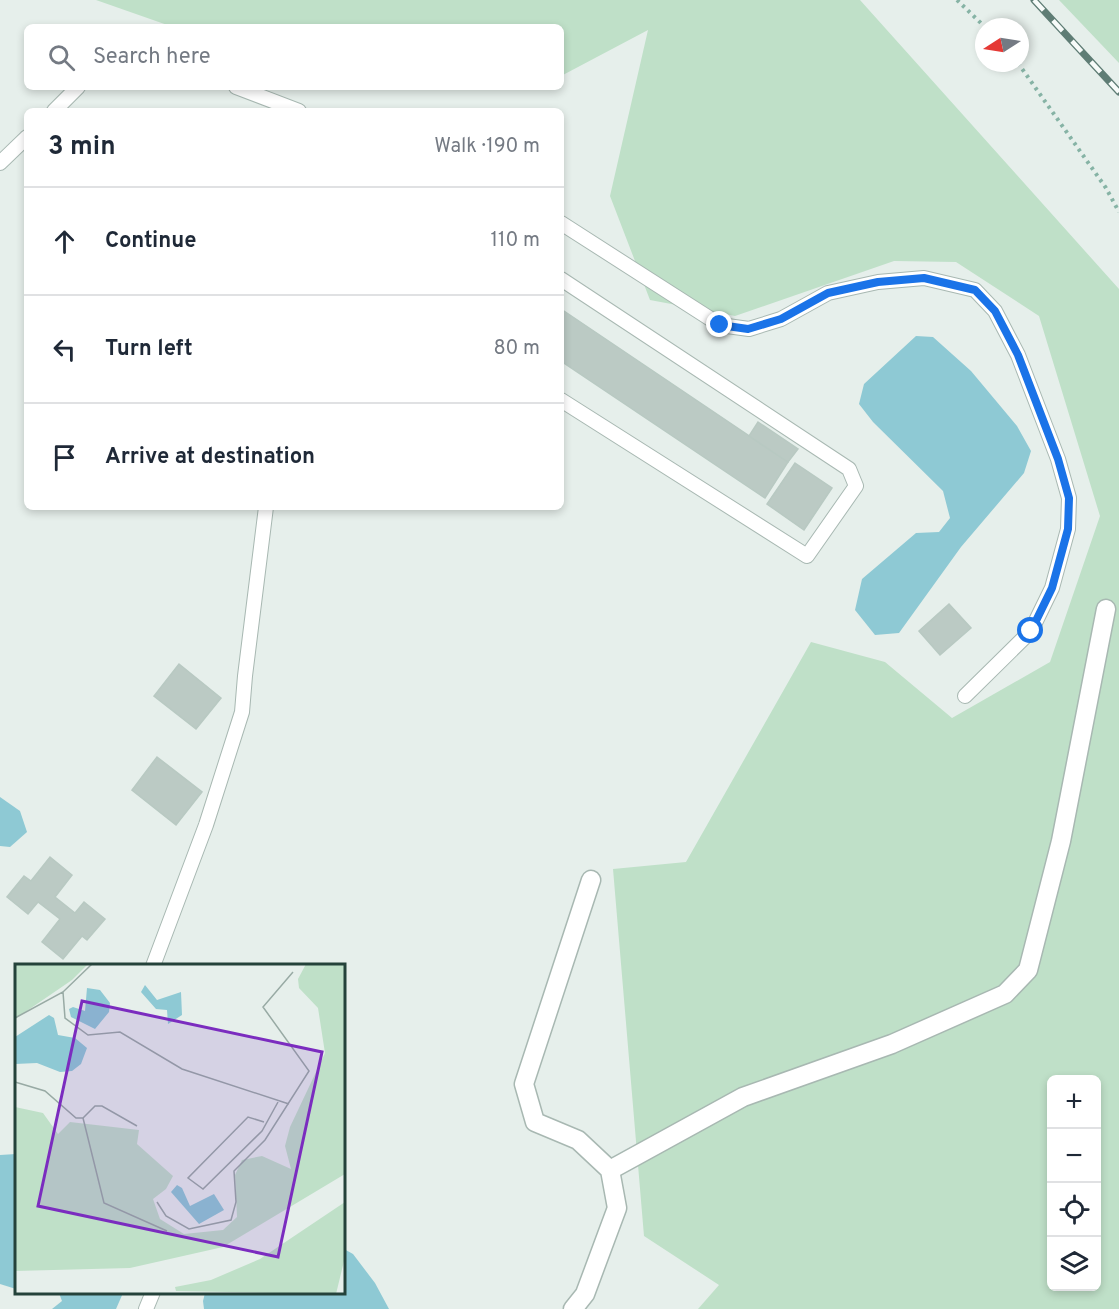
<!DOCTYPE html>
<meta charset="utf-8">
<style>
:root{--surface:#fff;--page:#f6f6f7;--text:#1f2937;--muted:#747a83;--line:#e0e1e3}
body{margin:0;font-family:Overpass,sans-serif;background:var(--page);color:var(--text)}
.controls{position:absolute;right:18px;bottom:18px;display:grid;overflow:hidden;border-radius:9px;box-shadow:0 3px 9px #0003}
.controls button{width:54px;height:54px;display:grid;place-items:center;padding:0;border:0;border-bottom:2px solid var(--line);background:var(--surface);color:var(--text);font:30px sans-serif}
.compass{position:absolute;left:975px;top:18px;width:54px;height:54px;border-radius:50%;background:var(--surface);box-shadow:0 3px 9px #0003;rotate:258deg}
.stop{position:absolute;width:18px;height:18px;margin:-14px;border:4px solid #1a73e8;border-radius:50%;background:#fff}
.stop.end{background:#1a73e8;border-color:#fff;box-shadow:0 2px 6px #0008}
.list{margin:0;padding:0;list-style:none}
h2{display:flex;justify-content:space-between;align-items:center;height:78px;margin:0;padding:0 24px;font-size:26px}
h2 small{font-size:20px;font-weight:400;color:var(--muted)}
.list li{display:grid;grid-template-columns:39px 1fr auto;gap:18px;align-items:center;box-sizing:border-box;height:108px;padding:0 24px;border-top:2px solid var(--line)}
.list b{display:block;font-size:22px;white-space:nowrap}
.list em{font-size:20px;font-style:normal;color:var(--muted)}
.icon{flex:none;width:33px;height:33px;fill:none;stroke:currentColor;stroke-width:2;stroke-linecap:round;stroke-linejoin:round}
.map{position:relative;flex:none;width:1119px;height:1309px;overflow:hidden}
.search{position:absolute;background:var(--surface);box-shadow:0 3px 9px #0003;left:24px;top:24px;width:540px;height:66px;display:flex;align-items:center;gap:15px;box-sizing:border-box;padding:0 21px;border-radius:9px;color:var(--muted);font-size:22px}
.panel{position:absolute;background:var(--surface);box-shadow:0 3px 9px #0003;left:24px;top:108px;width:540px;height:402px;border-radius:9px}
.map>svg:first-child{display:block}
.green{fill:#bfe0c8;fill-rule:evenodd}
.water{fill:#8ec9d4}
.building{fill:#bbcac4;stroke:#b8c9c2;stroke-width:1.5}
.lines{fill:none;stroke-linecap:round;stroke-linejoin:round}
.lane-casing{stroke:#a8b8b2;stroke-width:16}
.street-casing{stroke:#a8b8b2;stroke-width:21}
.path{stroke:#86b3a5;stroke-width:4;stroke-dasharray:3 4.5;stroke-linecap:butt}
.lane{stroke:#fff;stroke-width:14}
.street{stroke:#fff;stroke-width:18}
.rail-casing{stroke:#5f7d75;stroke-width:7}
.rail{stroke:#f7fbf9;stroke-width:4.5;stroke-dasharray:14;stroke-linecap:butt}
.route{stroke:#1a73e8;stroke-width:8}
.inset-road{fill:none;stroke:#98aaa4;stroke-width:1.5}
.view{fill:#7b2cbf;fill-opacity:0.15;stroke:#7b2cbf;stroke-width:3}
.inset-edge{fill:none;stroke:#24423a;stroke-width:3}
</style>
<div class="map">
<svg width="1119" height="1309" viewBox="0 0 1119 1309">
<rect width="100%" height="100%" fill="#e6efeb"/>
<!-- green -->
<g class="green">
<path d="M96,0H860L1119,289V1309H698L719,1285L644,1236L613,869L686,862L811,642L885,662L952,718L1050,662L1100,516L1039,316L956,262L894,261L735,316L650,300L610,196L648,30L561,76V27H173ZM1052,1080H1096V1286H1052Z"/>
<polygon points="1059,0 1119,0 1119,63"/>
</g>
<!-- water -->
<g class="water">
<polygon points="916,336 933,337 971,371 1017,426 1031,451 1024,473 961,547 899,633 875,635 855,610 862,579 916,533 939,532 950,518 943,491 873,422 859,404 864,384"/>
<polygon points="0,797 20,811 27,832 10,847 0,846"/>
<polygon points="16,1154 16,1289 0,1284 0,1155"/>
<polygon points="344,1249 353,1254 375,1283 389,1309 204,1309 203,1301 205,1293 344,1292"/>
<polygon points="59,1293 123,1293 116,1309 52,1309 62,1301"/>
</g>
<!-- building -->
<g class="building">
<polygon points="561,309 788,462 765,498 561,361"/>
<polygon points="758,422 798,449 788,462 749,436"/>
<polygon points="795,463 832,488 804,530 767,504"/>
<polygon points="949,604 971,628 940,655 919,631"/>
<polygon points="179,664 221,698 196,729 154,696"/>
<polygon points="157,757 202,792 176,825 132,790"/>
<polygon points="50,857 72,875 55,897 75,913 84,902 105,919 87,940 82,936 63,959 42,942 60,919 38,902 28,914 7,897 24,876 31,881"/>
</g>
<g class="lines">
<defs>
<g id="lane">
<polyline points="236,87 299,111"/>
<polyline points="54,111 78,87"/>
<polyline points="0,163 27,137"/>
<polyline points="561,223 720,325 749,329 781,319 828,293 878,282 924,278 975,290 995,311 1018,355 1058,459 1069,498 1068,529 1052,588 1031,631 965,696"/>
<polyline points="561,279 849,469 856,486 807,556 561,400"/>
<polyline points="153,966 206,825 242,712 245,676 266,507"/>
<polyline points="146,1309 153,1292"/>
</g>
<g id="street">
<polyline points="610,1170 743,1097 892,1044 1005,994 1028,970 1061,841 1106,609"/>
<polyline points="573,1309 585,1294 617,1208 610,1170 578,1140 535,1122 524,1084 591,880"/>
</g>
</defs>
<!-- lane casing -->
<use href="#lane" class="lane-casing"/>
<!-- street casing -->
<use href="#street" class="street-casing"/>
<!-- path -->
<g class="path">
<polyline points="957,0 985,27"/>
<polyline points="1018,63 1106,188 1119,212"/>
</g>
<!-- lane -->
<use href="#lane" class="lane"/>
<!-- street -->
<use href="#street" class="street"/>
<defs>
<polyline id="rail" points="1034,0 1119,92"/>
</defs>
<!-- rail casing -->
<use href="#rail" class="rail-casing"/>
<!-- rail -->
<use href="#rail" class="rail"/>
</g>
<g class="lines">
<!-- route -->
<polyline class="route" points="720,325 748,329 781,319 828,293 878,282 924,278 975,290 995,311 1018,355 1058,459 1069,498 1068,529 1052,588 1031,631"/>
</g>
<!-- overview -->
<g transform="translate(15 964)">
<rect width="330" height="330" fill="#e6efeb"/>
<path d="M0,0H73L57,16L0,55ZM291,0H330V210L208,283L115,304L0,307V143L28,149L43,170L55,158L124,166L122,180L158,212L151,225L138,235L145,255L169,270L208,266L222,253L220,211L227,196L247,192L276,205L270,182L275,163L310,89L303,44L284,24L283,15ZM330,238V293L321,330L161,327L160,323L196,316L245,295Z" fill="#bfe0c8"/>
<path d="M130,21L142,36L166,28L167,51L153,60L152,46L141,45L126,28ZM72,24L85,26L95,39L94,48L80,65L56,53L54,45L58,43L70,47ZM34,51L39,54L43,71L60,74L72,84L66,100L57,107L45,108L22,99L0,100V73ZM162,221L167,224L175,242L199,230L209,246L184,260L156,228Z" fill="#8ec9d4"/>
<path class="inset-road" d="M48,28L50,54L73,71L105,68L167,105L274,140M0,54L48,28L77,0M0,118L30,127L61,154H68L80,142H87L122,162M68,154L89,239L152,267M249,158L233,153L173,214L188,225L247,167L263,138M142,238L151,252L174,265L216,256L221,238L219,207L250,176L294,107L248,43L278,8"/>
<path class="view" d="M67,37L307,88L263,293L23,242Z"/>
<rect width="330" height="330" class="inset-edge"/>
</g>
</svg>
<div class="controls">
<button>+</button>
<button>−</button>
<button><svg class="icon" aria-label="locate" viewBox="0 0 24 24"><circle cx="12" cy="12" r="6"/><path d="M12 2v4M12 18v4M2 12h4M18 12h4"/></svg></button>
<button><svg class="icon" aria-label="layers" viewBox="0 0 24 24"><path d="M12 4l9 5-9 5-9-5zM3 14l9 5 9-5"/></svg></button>
</div>
<svg class="compass" viewBox="-18 -18 36 36"><path d="M0-13l5 13h-10z" fill="#e53935"/><path d="M0 13l5-13h-10z" fill="#747a83"/></svg>
<div class="stop" style="left:1031px;top:631px"></div>
<div class="stop end" style="left:720px;top:325px"></div>
<div class="search"><svg class="icon" aria-label="search" viewBox="0 0 24 24"><circle cx="10" cy="10" r="6"/><path d="M15 15l6 6"/></svg>Search here</div>
<section class="panel">
<h2>3 min<small>Walk · 190 m</small></h2>
<ul class="list">
<li><svg class="icon" aria-label="ahead" viewBox="0 0 24 24"><path d="M12 20V5M6 11l6-6 6 6"/></svg><div><b>Continue</b></div><em>110 m</em></li>
<li><svg class="icon" aria-label="left" viewBox="0 0 24 24"><path d="M17 20v-9H6M10 6l-5 5 5 5"/></svg><div><b>Turn left</b></div><em>80 m</em></li>
<li><svg class="icon" aria-label="arrive" viewBox="0 0 24 24"><path d="M6 21V4h12l-3 4 3 4H6"/></svg><div><b>Arrive at destination</b></div></li>
</ul>
</section>
</div>
